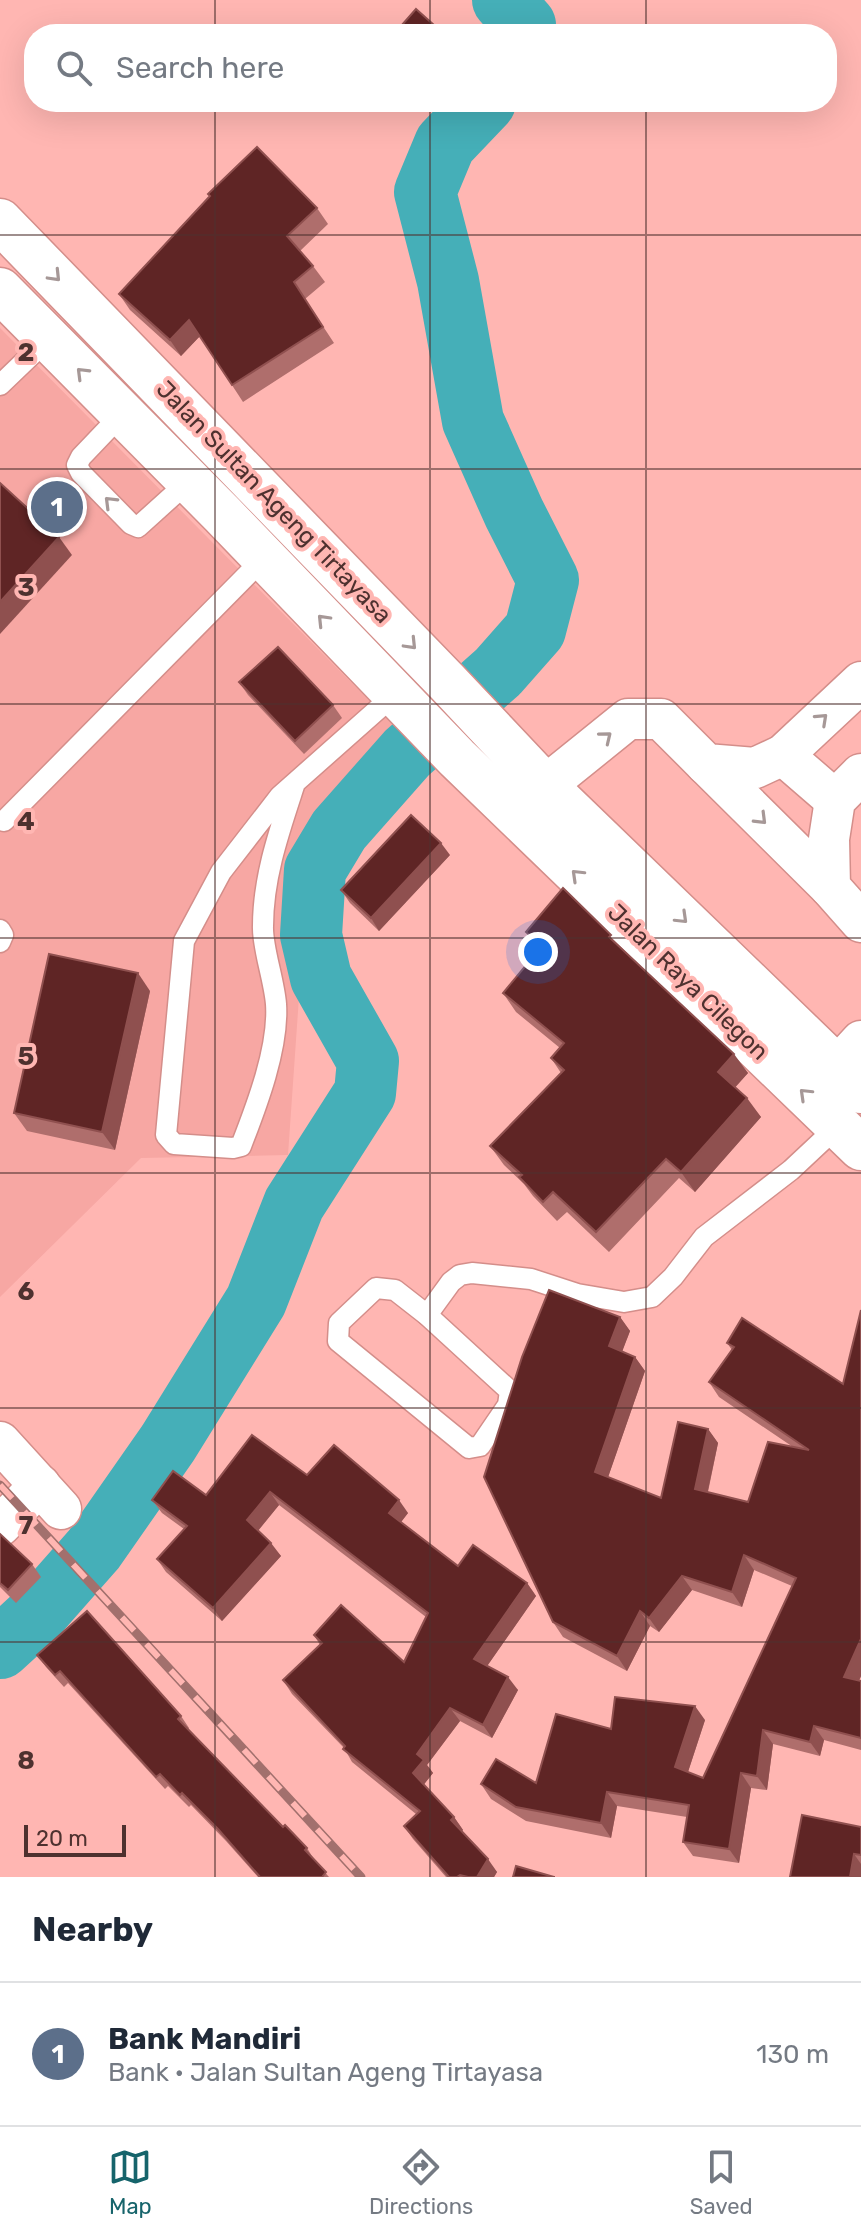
<!DOCTYPE html>
<meta charset="utf-8">
<style>
:root{--surface:#fff;--page:#f6f6f7;--text:#1f2937;--muted:#747a83;--line:#e0e1e3;--accent:#16646b}
body{margin:0;font-family:Rubik,sans-serif;background:var(--page);color:var(--text)}
.scale{position:absolute;left:24px;bottom:20px;width:102px;box-sizing:border-box;padding-left:8px;border:4px solid #4e312f;border-top:0;font-size:22px;line-height:28px;white-space:nowrap;color:#4e312f;-webkit-text-stroke:6px #ffb6b2;paint-order:stroke}
.you{position:absolute;left:538px;top:952px;width:28px;height:28px;margin:-20px;border:6px solid #fff;border-radius:50%;background:#1a73e8;box-shadow:0 0 0 12px #1a73e833}
.badge{display:grid;place-items:center;width:52px;height:52px;border-radius:50%;background:var(--accent);color:#fff;font-size:26px;font-weight:700}
.pin{position:absolute;translate:-50% -50%;border:4px solid #fff;box-shadow:0 2px 8px #0006}
.list{margin:0;padding:0;list-style:none}
h2{display:flex;justify-content:space-between;align-items:center;height:104px;margin:0;padding:0 32px;font-size:34px}
h2 small{font-size:26px;font-weight:400;color:var(--muted)}
.list li{display:grid;grid-template-columns:52px 1fr auto;gap:24px;align-items:center;box-sizing:border-box;height:144px;padding:0 32px;border-top:2px solid var(--line)}
.list b{display:block;font-size:30px;white-space:nowrap}
.list p{margin:0;font-size:26px;white-space:nowrap;color:var(--muted)}
.list em{font-size:26px;font-style:normal;color:var(--muted)}
.icon{flex:none;width:44px;height:44px;fill:none;stroke:currentColor;stroke-width:2;stroke-linecap:round;stroke-linejoin:round}
.map{position:relative;flex:none;width:861px;height:1877px;overflow:hidden}
.search{position:absolute;background:var(--surface);box-shadow:0 8px 32px #0002;left:24px;right:24px;top:24px;height:88px;display:flex;align-items:center;gap:20px;box-sizing:border-box;padding:0 28px;border-radius:32px;color:var(--muted);font-size:30px}
.sheet{height:248px;background:var(--surface)}
nav{display:flex;justify-content:space-around;align-items:center;box-sizing:border-box;height:112px;border-top:2px solid var(--line);background:var(--surface);font-size:22px;color:var(--muted)}
nav a{display:grid;justify-items:center;gap:4px}
nav .on{color:var(--accent)}
.map>svg:first-child{display:block}
.built{fill:#f7a7a3}
.lines{fill:none;stroke-linecap:round;stroke-linejoin:round}
.river{stroke:#45afb8;stroke-width:62}
.lane-casing{stroke:#d48e8a;stroke-width:23}
.street-casing{stroke:#d48e8a;stroke-width:43}
.highway-casing{stroke:#d48e8a;stroke-width:47}
.lane{stroke:#fff;stroke-width:20}
.street{stroke:#fff;stroke-width:40}
.highway{stroke:#fff;stroke-width:44}
.rail-casing{stroke:#a2706d;stroke-width:9}
.rail{stroke:#ffb6b2;stroke-width:6;stroke-dasharray:18;stroke-linecap:butt}
.wall{fill:#af6e6c}
.shaded-wall{fill:#8f504f}
.building{fill:#5f2525;stroke:#8f504f;stroke-width:2}
.oneway{stroke:#a69897}
.grid{fill:none;stroke:#4e312f;stroke-width:2;stroke-opacity:0.55}
.labels{text-anchor:middle;stroke-width:8;stroke-linejoin:round;paint-order:stroke}
.street-label{font-size:24px;fill:#4e312f;stroke:#ffb6b2}
.grid-label{font-size:26px;text-anchor:middle;font-weight:bold;fill:#4e312f;stroke:#ffb6b2;stroke-width:8;stroke-linejoin:round;paint-order:stroke}
</style>
<div class="map">
<svg width="861" height="1877" viewBox="0 0 861 1877">
<rect width="100%" height="100%" fill="#ffb6b2"/>
<!-- built -->
<polygon class="built" points="0,328 430,762 310,839 288,1155 141,1158 0,1297"/>
<g class="lines">
<!-- river -->
<g class="river">
<polyline points="503,0 525,25 522,34"/>
<polyline points="0,1648 35,1616 94,1549 168,1443 256,1301 294,1204 365,1093 368,1061 321,978 311,935 315,870 339,830 407,753 498,672 535,630 548,580 514,513 473,421 448,281 425,192 445,144 485,102"/>
</g>
<defs>
<g id="lane">
<polyline points="0,385 48,339"/>
<polyline points="122,414 81,457 77,465 81,473 131,524 138,527 189,481"/>
<path d="M295,783C280,829 263,876 263,926C262,947 274,979 276,1004C279,1047 257,1105 241,1146L233,1148L174,1144L166,1135L184,941L221,872L280,796L394,695"/>
<polyline points="4,821 264,558"/>
<polyline points="0,930 3,935 0,942"/>
<polygon points="376,1288 395,1290 427,1315 510,1391 508,1405 480,1446 469,1448 338,1341 339,1323"/>
<polyline points="427,1315 451,1282 460,1275 472,1273 531,1279 577,1294 624,1302 652,1297 673,1277 704,1237 791,1170 838,1126"/>
</g>
<g id="street">
<polyline points="783,755 835,800"/>
<polyline points="706,764 830,887"/>
<polyline points="861,774 835,800 829,839 830,887 861,922"/>
<polyline points="545,786 628,719 661,719 706,764 755,768 783,755 861,682"/>
<polyline points="837,1067 861,1041"/>
<polyline points="0,1442 61,1509"/>
<polyline points="0,1526 40,1485"/>
</g>
<g id="highway">
<polyline points="0,221 447,682 545,786 861,1091"/>
<polyline points="0,290 222,514 457,758 861,1148"/>
</g>
</defs>
<!-- lane casing -->
<use href="#lane" class="lane-casing"/>
<!-- street casing -->
<use href="#street" class="street-casing"/>
<!-- highway casing -->
<use href="#highway" class="highway-casing"/>
<!-- lane -->
<use href="#lane" class="lane"/>
<!-- street -->
<use href="#street" class="street"/>
<!-- highway -->
<use href="#highway" class="highway"/>
<defs>
<polyline id="rail" points="0,1485 361,1877"/>
</defs>
<!-- rail casing -->
<use href="#rail" class="rail-casing"/>
<!-- rail -->
<use href="#rail" class="rail"/>
</g>
<!-- wall -->
<g class="wall">
<polygon points="317,208 328,224 300,251 313,266 325,282 305,299 334,343 243,402 200,336 181,356 130,310 119,294"/>
<polygon points="239,682 333,705 342,718 304,754 248,695"/>
<polygon points="450,855 379,931 350,903 341,890"/>
<polygon points="526,932 618,946 748,1073 735,1087 761,1117 695,1192 679,1178 609,1252 567,1212 557,1221 533,1196 524,1184 504,1165 490,1146 561,1073 551,1058 560,1048 516,1012 503,993 538,950"/>
<polygon points="150,991 115,1150 27,1131 14,1113"/>
<polygon points="620,1317 630,1331 622,1351 635,1357 645,1371 608,1477 661,1498 708,1429 718,1443 708,1492 748,1502 793,1447 719,1397 709,1382 732,1350 727,1343 843,1384 861,1676 859,1681 861,1681 861,1750 824,1740 820,1756 773,1744 767,1790 751,1788 739,1863 693,1856 683,1842 687,1817 617,1806 611,1838 526,1821 491,1799 481,1784 536,1783 611,1729 705,1720 688,1772 703,1778 792,1586 754,1570 742,1607 692,1590 659,1632 650,1626 627,1671 563,1637 553,1622"/>
<polygon points="307,1475 408,1513 401,1522 458,1566 527,1583 536,1596 487,1666 518,1690 492,1738 460,1721 427,1765 433,1773 423,1785 454,1817 463,1830 462,1831 497,1872 494,1877 446,1877 413,1839 404,1826 416,1814 352,1762 344,1748 292,1694 283,1680 320,1645 314,1635 404,1662 426,1617 279,1505 258,1531 281,1556 222,1621 166,1572 157,1559 184,1529 162,1513 152,1500 206,1495"/>
<polygon points="0,1534 32,1564 41,1577 16,1603 0,1587"/>
<polygon points="37,1655 181,1716 189,1728 188,1730 283,1827 307,1848 315,1861 329,1877 258,1877 226,1841 191,1805 189,1807 168,1786 165,1789 68,1683 64,1687 46,1667"/>
<polygon points="861,1827 861,1877 790,1877"/>
</g>
<!-- shaded-wall -->
<g class="shaded-wall">
<polygon points="189,320 200,336 181,356 170,340"/>
<polygon points="59,537 72,555 0,634 0,602"/>
<polygon points="441,843 450,855 379,931 371,918"/>
<polygon points="138,973 150,991 115,1150 102,1132"/>
<polygon points="734,1054 748,1073 732,1091 718,1072"/>
<polygon points="747,1098 761,1117 695,1192 681,1172"/>
<polygon points="620,1317 630,1331 619,1360 609,1346"/>
<polygon points="635,1357 645,1371 605,1486 595,1472"/>
<polygon points="708,1429 718,1443 705,1504 695,1489"/>
<polygon points="270,1492 279,1505 256,1533 247,1520"/>
<polygon points="399,1500 408,1513 398,1526 389,1513"/>
<polygon points="271,1543 281,1556 222,1621 213,1608"/>
<polygon points="744,1555 754,1570 742,1607 732,1592"/>
<polygon points="682,1576 692,1590 659,1632 649,1618"/>
<polygon points="527,1583 536,1596 483,1672 474,1659"/>
<polygon points="640,1611 650,1626 627,1671 617,1656"/>
<polygon points="861,1639 861,1676 854,1691 844,1677"/>
<polygon points="508,1677 518,1690 492,1738 483,1725"/>
<polygon points="695,1706 705,1720 685,1781 675,1767"/>
<polygon points="450,1708 460,1721 427,1765 433,1773 422,1787 413,1773 417,1754"/>
<polygon points="814,1726 824,1740 820,1756 810,1742"/>
<polygon points="763,1730 773,1744 767,1790 757,1776"/>
<polygon points="741,1773 751,1788 739,1863 729,1849"/>
<polygon points="607,1792 617,1806 611,1838 601,1823"/>
<polygon points="454,1817 463,1830 460,1833 451,1820"/>
<polygon points="854,1854 861,1864 861,1877 850,1877"/>
<polygon points="488,1859 497,1872 494,1877 477,1877"/>
</g>
<!-- building -->
<g class="building">
<polygon points="416,9 444,34 394,34"/>
<polygon points="257,147 317,208 287,236 313,266 294,282 323,327 232,385 189,320 170,340 119,294 210,196 208,194"/>
<polygon points="0,483 59,537 0,602"/>
<polygon points="278,647 333,705 295,741 239,682"/>
<polygon points="411,815 441,843 371,918 341,890"/>
<polygon points="563,888 611,935 609,937 734,1054 718,1072 747,1098 681,1172 666,1159 596,1232 553,1192 543,1202 519,1177 522,1175 490,1146 564,1070 551,1058 564,1043 503,993 542,946 526,932"/>
<polygon points="49,954 138,973 102,1132 14,1113"/>
<polygon points="549,1290 620,1317 609,1346 635,1357 595,1472 661,1498 678,1422 708,1429 695,1489 748,1502 768,1442 809,1450 709,1382 734,1347 727,1343 742,1318 843,1384 861,1310 861,1639 844,1677 861,1681 861,1738 814,1726 810,1742 763,1730 757,1776 741,1773 729,1849 683,1842 689,1805 607,1792 601,1823 516,1807 481,1784 496,1759 536,1783 556,1714 611,1729 615,1697 695,1706 675,1767 703,1778 796,1578 744,1555 732,1592 682,1576 649,1618 640,1611 617,1656 553,1622 484,1477 522,1357"/>
<polygon points="252,1435 307,1475 334,1445 399,1500 389,1513 458,1566 473,1545 527,1583 474,1659 508,1677 483,1725 450,1708 417,1754 424,1760 413,1773 454,1817 451,1820 488,1859 477,1877 468,1877 460,1875 457,1877 449,1877 404,1826 420,1811 343,1749 345,1746 283,1680 322,1643 314,1635 341,1605 404,1662 428,1613 270,1492 247,1520 271,1543 213,1608 157,1559 187,1526 152,1500 173,1471 206,1495"/>
<polygon points="0,1534 32,1564 8,1590 0,1583"/>
<polygon points="87,1611 181,1716 178,1719 283,1827 285,1825 307,1848 305,1850 326,1872 322,1877 260,1877 218,1829 182,1793 180,1795 160,1774 156,1777 60,1671 55,1675 37,1655"/>
<polygon points="802,1815 861,1827 861,1855 854,1854 850,1877 790,1877"/>
<polygon points="516,1866 554,1877 555,1877 513,1877"/>
</g>
<!-- one-way arrows -->
<defs><path id="oneway-chevron" d="M-2-3.5L2.5 0L-2 3.5" fill="none" stroke-width="1.6" stroke-linecap="round" stroke-linejoin="round" transform="scale(2)"/></defs>
<g class="oneway">
<use href="#oneway-chevron" transform="translate(55 276) rotate(46)"/>
<use href="#oneway-chevron" transform="translate(82 373) rotate(-135)"/>
<use href="#oneway-chevron" transform="translate(110 502) rotate(-135)"/>
<use href="#oneway-chevron" transform="translate(323 620) rotate(-134)"/>
<use href="#oneway-chevron" transform="translate(411 644) rotate(46)"/>
<use href="#oneway-chevron" transform="translate(822 719) rotate(-43)"/>
<use href="#oneway-chevron" transform="translate(606 737) rotate(-39)"/>
<use href="#oneway-chevron" transform="translate(761 819) rotate(45)"/>
<use href="#oneway-chevron" transform="translate(577 875) rotate(-136)"/>
<use href="#oneway-chevron" transform="translate(682 918) rotate(44)"/>
<use href="#oneway-chevron" transform="translate(805 1094) rotate(-136)"/>
</g>
<!-- grid -->
<path class="grid" d="M215,0V34M430,0V34M646,0V34M215,102V1877M430,102V1877M646,102V1877M0,235H861M0,469H861M0,704H861M0,938H861M0,1173H861M0,1408H861M0,1642H861"/>
<g class="labels">
<!-- street labels -->
<g class="street-label">
<text transform="translate(274 502) rotate(46)" y="8">Jalan Sultan Ageng Tirtayasa</text>
<text transform="translate(688 982) rotate(44)" y="8">Jalan Raya Cilegon</text>
</g>
</g>
<g class="grid-label">
<text x="26" y="361">2</text>
<text x="26" y="596">3</text>
<text x="26" y="830">4</text>
<text x="26" y="1065">5</text>
<text x="26" y="1300">6</text>
<text x="26" y="1534">7</text>
<text x="26" y="1769">8</text>
</g>
</svg>
<div class="scale">20 m</div>
<div class="you"></div>
<div class="pin badge" style="left:57px;top:507px;background:#5c6f8a">1</div>
<div class="search"><svg class="icon" aria-label="search" viewBox="0 0 24 24"><circle cx="10" cy="10" r="6"/><path d="M15 15l6 6"/></svg>Search here</div>
</div>
<section class="sheet">
<h2>Nearby<small></small></h2>
<ul class="list">
<li><span class="badge" style="background:#5c6f8a">1</span><div><b>Bank Mandiri</b><p>Bank · Jalan Sultan Ageng Tirtayasa</p></div><em>130 m</em></li>
</ul>
</section>
<nav>
<a class="on"><svg class="icon" aria-label="map" viewBox="0 0 24 24"><path d="M3 6l6-2 6 2 6-2v14l-6 2-6-2-6 2zM9 4v14M15 6v14"/></svg>Map</a>
<a><svg class="icon" aria-label="directions" viewBox="0 0 24 24"><path d="M12 3l9 9-9 9-9-9zM9 14v-3h6M13 9l2 2-2 2"/></svg>Directions</a>
<a><svg class="icon" aria-label="saved" viewBox="0 0 24 24"><path d="M7 4h10v16l-5-4-5 4z"/></svg>Saved</a>
</nav>
